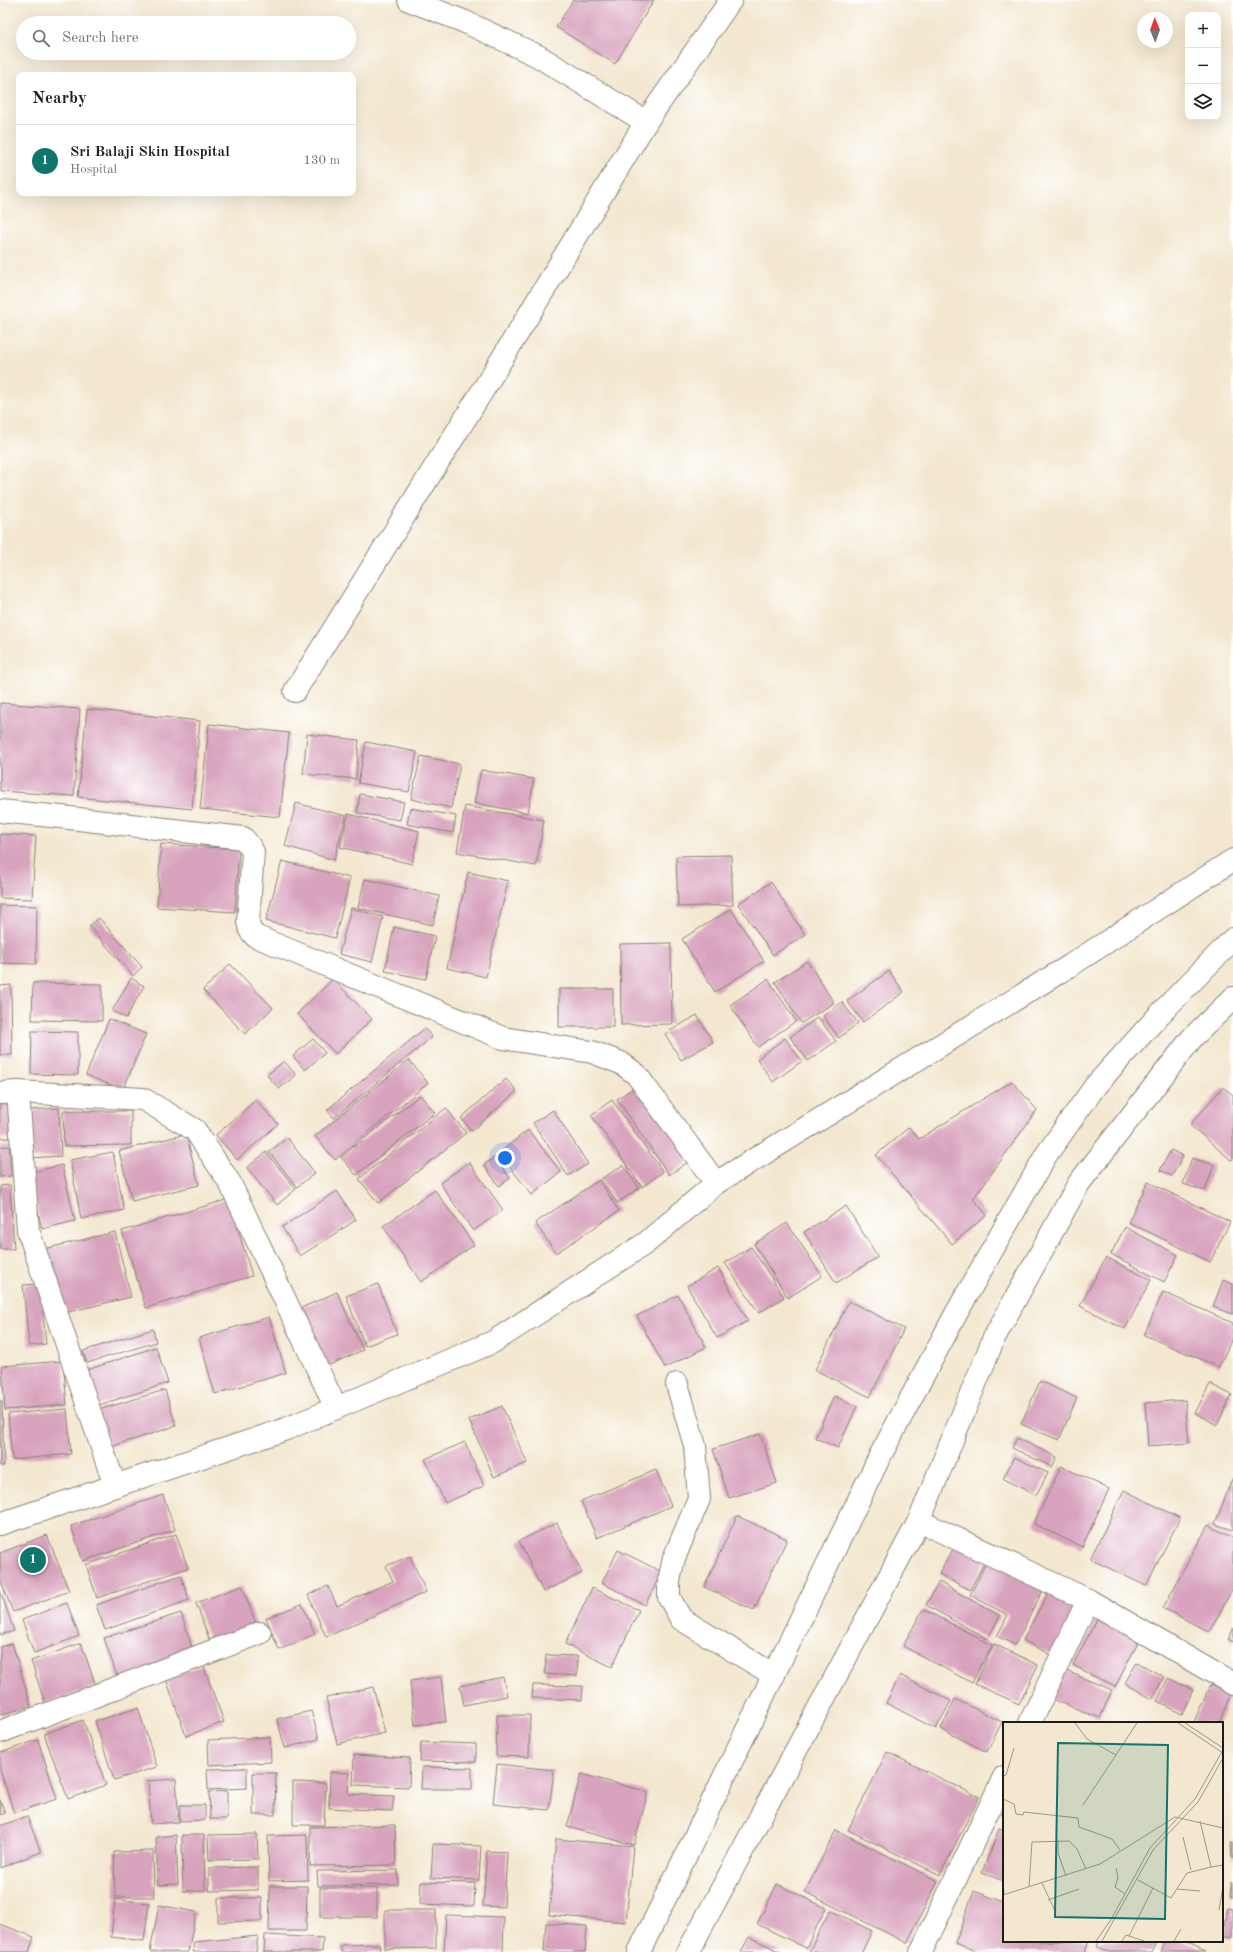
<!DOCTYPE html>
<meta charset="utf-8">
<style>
:root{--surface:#fff;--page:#f6f6f6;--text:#202124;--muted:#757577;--line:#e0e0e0;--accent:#0f766e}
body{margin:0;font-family:"Old Standard TT",serif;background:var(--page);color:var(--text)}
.controls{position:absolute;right:12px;top:12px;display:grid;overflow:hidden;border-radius:8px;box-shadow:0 4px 16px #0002}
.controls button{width:36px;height:36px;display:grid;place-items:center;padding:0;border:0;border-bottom:1px solid var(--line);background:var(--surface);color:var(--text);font:20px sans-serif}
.compass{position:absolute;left:1137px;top:12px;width:36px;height:36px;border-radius:50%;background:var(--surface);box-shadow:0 4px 16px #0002;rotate:359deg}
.you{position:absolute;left:505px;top:1158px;width:14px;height:14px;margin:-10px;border:3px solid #fff;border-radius:50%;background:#1a73e8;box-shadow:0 0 0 6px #1a73e833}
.badge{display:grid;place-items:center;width:26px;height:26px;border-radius:50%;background:var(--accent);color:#fff;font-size:13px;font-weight:700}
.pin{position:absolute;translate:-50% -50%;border:2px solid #fff;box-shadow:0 1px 4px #0006}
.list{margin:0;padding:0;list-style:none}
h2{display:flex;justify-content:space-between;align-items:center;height:52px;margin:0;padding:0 16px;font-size:17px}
h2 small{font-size:13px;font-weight:400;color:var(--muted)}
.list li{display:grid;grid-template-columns:26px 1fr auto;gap:12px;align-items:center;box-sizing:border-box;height:72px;padding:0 16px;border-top:1px solid var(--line)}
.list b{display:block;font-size:15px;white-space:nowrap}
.list p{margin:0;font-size:13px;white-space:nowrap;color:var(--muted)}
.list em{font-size:13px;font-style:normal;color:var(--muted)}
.icon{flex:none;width:22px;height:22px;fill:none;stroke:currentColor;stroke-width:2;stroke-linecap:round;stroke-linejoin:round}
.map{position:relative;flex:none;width:1233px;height:1952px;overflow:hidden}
.search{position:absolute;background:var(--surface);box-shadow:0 4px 16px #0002;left:16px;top:16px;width:340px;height:44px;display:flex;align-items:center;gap:10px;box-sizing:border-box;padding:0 14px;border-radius:22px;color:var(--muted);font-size:15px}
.panel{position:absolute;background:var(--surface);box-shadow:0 4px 16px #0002;left:16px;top:72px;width:340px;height:124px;border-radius:8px}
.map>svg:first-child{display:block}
.building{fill:#d8a3bd}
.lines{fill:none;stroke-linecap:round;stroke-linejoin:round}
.street-casing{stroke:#888276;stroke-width:24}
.secondary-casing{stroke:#888276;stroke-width:24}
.highway-casing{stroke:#888276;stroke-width:24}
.street{stroke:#fff;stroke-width:22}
.secondary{stroke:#fff;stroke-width:22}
.highway{stroke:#fff;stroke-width:22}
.inset-road{fill:none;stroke:#9d9687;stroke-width:1}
.view{fill:#0f766e;fill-opacity:0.15;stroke:#0f766e;stroke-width:2}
.inset-edge{fill:none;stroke:#1c1c1c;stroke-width:2}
</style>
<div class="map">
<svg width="1233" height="1952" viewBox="0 0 1233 1952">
<rect width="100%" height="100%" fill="#fff"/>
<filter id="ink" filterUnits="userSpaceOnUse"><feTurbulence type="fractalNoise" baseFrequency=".025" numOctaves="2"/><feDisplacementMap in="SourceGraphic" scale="8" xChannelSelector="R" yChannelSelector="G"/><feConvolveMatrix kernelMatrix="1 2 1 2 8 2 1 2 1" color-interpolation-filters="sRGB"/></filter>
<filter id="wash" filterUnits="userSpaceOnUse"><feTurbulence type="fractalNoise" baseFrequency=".012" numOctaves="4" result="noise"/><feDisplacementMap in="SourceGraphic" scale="16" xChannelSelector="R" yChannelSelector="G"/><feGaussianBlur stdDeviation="0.9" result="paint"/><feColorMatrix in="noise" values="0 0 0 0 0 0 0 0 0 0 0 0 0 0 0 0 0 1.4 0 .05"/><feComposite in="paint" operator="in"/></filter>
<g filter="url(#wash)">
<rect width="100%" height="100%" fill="#f3e7cf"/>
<g id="blocks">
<!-- building -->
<g class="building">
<polygon points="573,0 654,0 615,64 556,27"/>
<polygon points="0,703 80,709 74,796 0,791"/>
<polygon points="87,709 200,721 192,809 78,797"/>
<polygon points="209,724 289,733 280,817 200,809"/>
<polygon points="307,734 359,740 356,779 303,774"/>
<polygon points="366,742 417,752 409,792 358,783"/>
<polygon points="421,756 460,764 451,808 411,799"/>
<polygon points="481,770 534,779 528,813 474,803"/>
<polygon points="360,794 404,802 400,820 357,813"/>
<polygon points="296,803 346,816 334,860 285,846"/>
<polygon points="465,806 544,820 536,866 457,852"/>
<polygon points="410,808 456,816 453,833 407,824"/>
<polygon points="348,814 419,831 412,864 340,847"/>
<polygon points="0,834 36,836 32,899 0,898"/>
<polygon points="161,844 239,849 235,912 157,907"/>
<polygon points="731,855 733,905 678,907 676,856"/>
<polygon points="282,861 350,878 335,938 266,921"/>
<polygon points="468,872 508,881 486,977 447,968"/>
<polygon points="365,879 439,896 433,925 358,908"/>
<polygon points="771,882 805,935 773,955 738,904"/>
<polygon points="0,905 37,906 36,964 0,963"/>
<polygon points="351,908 383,917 372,962 339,954"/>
<polygon points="731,909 764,961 715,992 682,939"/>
<polygon points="99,918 142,967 133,976 89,926"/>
<polygon points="394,927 435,936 426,979 385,971"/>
<polygon points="671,943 672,1024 621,1025 620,944"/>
<polygon points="807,961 834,1003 801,1023 775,982"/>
<polygon points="230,964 273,1008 245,1034 203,990"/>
<polygon points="889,971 904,992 863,1022 847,1001"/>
<polygon points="131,978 144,986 126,1018 112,1011"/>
<polygon points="333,979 372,1019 336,1054 297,1014"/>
<polygon points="768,979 796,1021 758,1047 730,1005"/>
<polygon points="33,983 102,984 102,1021 32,1020"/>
<polygon points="11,985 12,1055 0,1055 0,986"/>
<rect x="559" y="989" width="54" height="38"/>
<polygon points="842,1002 858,1023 839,1038 823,1016"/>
<polygon points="697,1015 713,1042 681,1060 665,1034"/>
<polygon points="818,1017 836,1041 808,1061 790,1037"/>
<polygon points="109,1019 146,1034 123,1090 86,1075"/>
<polygon points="425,1028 432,1037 334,1118 327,1110"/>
<polygon points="32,1031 78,1032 78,1075 31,1074"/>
<polygon points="785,1038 802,1061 773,1082 757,1059"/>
<polygon points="313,1039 325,1053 305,1070 293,1056"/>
<polygon points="409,1060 428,1083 335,1160 315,1136"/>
<polygon points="284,1061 296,1075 279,1089 267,1075"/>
<polygon points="506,1079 517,1091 472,1131 461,1118"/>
<polygon points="1012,1081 1037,1110 973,1199 987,1215 952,1244 876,1155 909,1127 919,1139"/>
<polygon points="639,1084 691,1160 669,1175 617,1099"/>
<polygon points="1223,1087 1233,1095 1233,1159 1231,1160 1190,1125"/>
<polygon points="420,1095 435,1113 356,1175 341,1157"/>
<polygon points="10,1099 13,1138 0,1138 0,1100"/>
<polygon points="256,1100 278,1124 237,1160 216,1135"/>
<polygon points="612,1100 663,1172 642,1187 591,1115"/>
<polygon points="59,1108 61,1156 30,1158 28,1110"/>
<polygon points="446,1108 466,1133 378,1203 359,1179"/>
<polygon points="553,1110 588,1164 568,1176 533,1123"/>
<polygon points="63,1111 131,1111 131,1145 64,1146"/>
<polygon points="528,1130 561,1172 532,1195 499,1153"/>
<polygon points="186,1134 199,1185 132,1201 119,1151"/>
<polygon points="287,1138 315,1173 297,1187 269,1152"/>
<polygon points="9,1146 11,1176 0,1177 0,1147"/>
<polygon points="1171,1150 1183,1156 1172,1176 1160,1170"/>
<polygon points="113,1152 124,1210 81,1219 70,1160"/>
<polygon points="266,1152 296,1189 277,1205 247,1168"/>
<polygon points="495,1157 510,1178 499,1186 484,1165"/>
<polygon points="1192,1158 1214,1165 1205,1191 1183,1184"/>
<polygon points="469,1162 503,1210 473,1231 440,1183"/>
<polygon points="62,1165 75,1221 42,1229 29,1173"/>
<polygon points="623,1165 639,1188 617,1203 601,1179"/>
<polygon points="599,1180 619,1211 556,1253 535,1223"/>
<polygon points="1148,1182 1230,1222 1210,1262 1128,1222"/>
<polygon points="10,1185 14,1249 0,1249 0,1186"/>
<polygon points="435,1190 474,1245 421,1282 383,1226"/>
<polygon points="337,1191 356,1220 300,1256 282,1227"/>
<polygon points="229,1199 252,1276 146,1308 122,1231"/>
<polygon points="846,1206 878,1257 836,1283 804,1232"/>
<polygon points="787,1223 822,1276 788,1298 754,1244"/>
<polygon points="1125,1227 1178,1255 1164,1282 1111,1254"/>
<polygon points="115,1232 131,1297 60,1314 44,1249"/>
<polygon points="751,1247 784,1297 759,1313 725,1263"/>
<polygon points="1106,1257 1151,1280 1125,1329 1080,1306"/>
<polygon points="718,1268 748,1321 717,1338 687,1286"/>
<polygon points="1223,1280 1233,1284 1233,1314 1213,1307"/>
<polygon points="40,1284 46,1344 29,1346 23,1285"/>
<polygon points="378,1284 397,1334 365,1346 346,1296"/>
<polygon points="337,1292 363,1350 327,1366 301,1308"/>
<polygon points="1163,1292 1233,1323 1233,1336 1219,1367 1144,1335"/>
<polygon points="678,1295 706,1347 665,1368 637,1316"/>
<polygon points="849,1301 904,1329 870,1397 815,1370"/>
<polygon points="269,1317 286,1373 215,1394 199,1338"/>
<polygon points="153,1329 156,1342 87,1363 83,1351"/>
<polygon points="156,1347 168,1383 99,1405 87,1370"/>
<polygon points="63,1361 67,1405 5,1410 2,1366"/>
<polygon points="1040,1381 1077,1398 1059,1440 1021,1424"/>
<polygon points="1210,1384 1232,1395 1217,1425 1195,1413"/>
<polygon points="165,1390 176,1426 110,1447 98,1410"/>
<polygon points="834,1396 857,1406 838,1448 815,1438"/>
<polygon points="1185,1400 1189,1443 1148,1446 1145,1403"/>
<polygon points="0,1401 2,1401 4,1466 0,1466"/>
<polygon points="502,1406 527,1463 494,1477 469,1420"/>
<polygon points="67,1409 71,1454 12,1460 8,1414"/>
<polygon points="760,1434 777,1483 729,1498 713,1449"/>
<polygon points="1017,1438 1057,1457 1052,1467 1012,1448"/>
<polygon points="465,1442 484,1486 445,1503 425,1459"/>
<polygon points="1014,1457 1048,1473 1036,1495 1003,1479"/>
<polygon points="1061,1466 1109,1489 1082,1547 1034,1524"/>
<polygon points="656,1470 671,1506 597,1538 581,1501"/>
<polygon points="1233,1477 1233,1530 1215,1524"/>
<polygon points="1124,1490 1180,1518 1146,1586 1090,1559"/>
<polygon points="163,1495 175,1530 83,1561 71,1526"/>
<polygon points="737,1516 787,1539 754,1610 704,1587"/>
<polygon points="557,1523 582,1573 543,1592 519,1541"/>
<polygon points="1208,1525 1233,1538 1233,1588 1209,1632 1163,1608"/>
<polygon points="176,1534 188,1568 97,1598 86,1565"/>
<polygon points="47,1535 69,1591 13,1612 0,1579 0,1553"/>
<polygon points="957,1542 987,1557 970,1590 939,1574"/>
<polygon points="618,1550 662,1572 645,1605 602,1583"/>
<polygon points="410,1556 426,1592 326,1637 308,1595 328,1586 337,1606 393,1581 386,1566"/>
<polygon points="989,1557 1045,1586 1015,1645 997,1636 1008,1615 970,1595"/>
<polygon points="181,1575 189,1600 105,1630 96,1605"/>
<polygon points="939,1582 1000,1616 987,1639 926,1605"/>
<polygon points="242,1586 258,1629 212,1647 196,1603"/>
<polygon points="1051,1587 1083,1604 1054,1657 1023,1640"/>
<polygon points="592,1588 639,1610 612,1667 565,1644"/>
<polygon points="0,1590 14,1631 0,1635"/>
<polygon points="67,1603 79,1636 34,1653 22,1620"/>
<polygon points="302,1604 315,1634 279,1650 266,1618"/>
<polygon points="923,1609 992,1645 972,1683 903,1646"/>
<polygon points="181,1613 194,1654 118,1679 104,1638"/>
<polygon points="1099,1615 1141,1637 1115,1687 1073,1665"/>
<polygon points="1233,1628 1233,1642 1228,1640"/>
<polygon points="12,1643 31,1706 0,1715 0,1647"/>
<polygon points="81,1643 96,1686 45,1703 31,1661"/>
<polygon points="994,1644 1038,1665 1019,1704 975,1684"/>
<polygon points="546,1655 578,1656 577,1676 545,1674"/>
<polygon points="1137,1662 1164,1677 1152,1699 1125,1683"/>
<polygon points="203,1665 224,1722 186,1736 166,1679"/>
<polygon points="1064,1670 1112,1690 1100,1718 1052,1699"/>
<polygon points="900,1675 951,1701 936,1729 886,1703"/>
<polygon points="441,1677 446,1722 415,1725 410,1681"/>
<polygon points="503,1677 507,1696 464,1705 460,1686"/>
<polygon points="1168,1678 1193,1690 1182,1714 1157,1702"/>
<polygon points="533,1685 583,1686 582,1700 532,1698"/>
<polygon points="1210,1685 1231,1693 1219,1723 1197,1723 1194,1722"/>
<polygon points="373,1687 385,1733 337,1744 326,1698"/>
<polygon points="955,1699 1002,1722 987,1752 941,1729"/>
<polygon points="138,1708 157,1767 114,1780 95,1721"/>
<polygon points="311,1711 319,1739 285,1748 277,1719"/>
<polygon points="497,1715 530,1715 529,1757 496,1756"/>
<polygon points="83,1720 106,1785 68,1799 44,1734"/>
<polygon points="270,1737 271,1762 209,1765 208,1740"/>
<polygon points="38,1740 57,1799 14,1813 0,1770 0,1753"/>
<polygon points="421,1742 476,1744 476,1762 420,1761"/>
<polygon points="887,1752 979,1797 940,1875 848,1830"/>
<polygon points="354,1755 410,1758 409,1787 353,1785"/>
<polygon points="497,1764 554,1770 549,1810 493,1804"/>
<polygon points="422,1767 472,1768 472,1789 421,1789"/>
<polygon points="247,1768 247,1788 208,1790 207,1769"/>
<polygon points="330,1772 349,1773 348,1794 394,1796 392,1811 329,1808"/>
<polygon points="253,1773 276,1773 275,1815 253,1815"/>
<polygon points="581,1774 648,1792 634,1845 567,1827"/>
<polygon points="176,1779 179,1822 151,1824 148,1781"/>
<polygon points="293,1782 326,1783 324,1825 293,1825"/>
<polygon points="1004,1788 1004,1814 995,1810"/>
<polygon points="227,1791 227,1819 210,1819 209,1792"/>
<polygon points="0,1800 5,1813 0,1815"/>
<polygon points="180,1805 205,1805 205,1820 180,1821"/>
<polygon points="27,1816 41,1852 0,1868 0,1826"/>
<polygon points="395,1825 396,1865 310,1866 310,1827"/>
<polygon points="999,1829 1004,1831 1004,1881 982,1873"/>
<polygon points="836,1830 938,1881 907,1943 805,1892"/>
<polygon points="257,1834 258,1859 209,1860 208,1835"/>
<polygon points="176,1835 178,1884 158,1885 156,1837"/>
<polygon points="182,1835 204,1835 205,1891 183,1891"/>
<polygon points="307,1835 308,1880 269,1881 268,1836"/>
<polygon points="556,1839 633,1846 626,1922 549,1915"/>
<polygon points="1231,1843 1233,1843 1233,1859 1232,1859"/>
<polygon points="433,1844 481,1846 479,1880 431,1878"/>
<polygon points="153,1851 154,1897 115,1897 114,1852"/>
<polygon points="487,1851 507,1852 504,1907 483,1906"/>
<polygon points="258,1867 258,1890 209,1891 209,1868"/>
<polygon points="398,1870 398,1885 318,1886 317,1871"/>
<polygon points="421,1882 475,1883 474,1906 420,1904"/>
<polygon points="1232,1883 1233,1883 1233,1897 1231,1897"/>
<polygon points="777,1884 826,1908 806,1948 757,1924"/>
<polygon points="270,1886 307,1886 306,1931 269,1931"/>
<rect x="320" y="1888" width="57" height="29"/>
<polygon points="974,1891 1004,1902 1004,1941 1089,1941 1085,1952 979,1952 955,1943"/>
<polygon points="218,1898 262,1898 262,1921 218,1922"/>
<polygon points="115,1899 149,1903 144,1941 111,1937"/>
<polygon points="159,1905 196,1912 188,1952 150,1952"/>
<polygon points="1228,1908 1233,1909 1233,1939 1223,1937"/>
<polygon points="385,1910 436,1910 436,1948 385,1949"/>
<polygon points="830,1910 872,1931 862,1952 809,1952"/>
<polygon points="446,1915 504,1917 503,1952 444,1952"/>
<polygon points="546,1923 587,1926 585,1952 544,1952"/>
<polygon points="0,1924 34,1937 29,1952 0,1952"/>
<polygon points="265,1935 323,1938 322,1952 264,1952"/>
<polygon points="258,1936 256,1952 193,1952 194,1942"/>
<polygon points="749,1937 781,1952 741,1952"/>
<polygon points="1099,1941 1156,1941 1151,1952 1109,1952 1097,1947"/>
<polygon points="1165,1941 1180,1941 1206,1952 1160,1952"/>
<polygon points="380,1944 381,1952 341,1952 341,1945"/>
</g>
</g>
</g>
<g filter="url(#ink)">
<use href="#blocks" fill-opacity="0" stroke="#888276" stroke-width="1"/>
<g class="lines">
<defs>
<g id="street">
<polyline points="409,0 463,21 538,56 646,122"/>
<polyline points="295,691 483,390 646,122 731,0"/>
<polyline points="0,811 61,817 243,838 249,845 253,852 248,922 250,930 255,936 503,1038 592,1052 621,1063 636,1074 716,1183"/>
<polyline points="18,1092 28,1230 115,1486"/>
<polyline points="0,1093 18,1092 143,1099 195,1130 230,1183 336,1408"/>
<polyline points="677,1384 695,1446 699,1499 674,1558 669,1581 669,1597 681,1619 774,1675"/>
<polyline points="919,1521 1088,1600 1233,1684"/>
<polyline points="1030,1723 1088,1600"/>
<polyline points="0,1732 260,1633"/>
<polyline points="921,1952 1004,1777"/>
</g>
<polyline id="secondary" points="0,1524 286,1429 493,1342 646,1243 716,1183 1071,965 1233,860"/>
<g id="highway">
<polyline points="639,1952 880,1456 957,1312 1046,1155 1096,1085 1160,1014 1233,939"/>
<polyline points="688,1952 919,1521 994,1338 1079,1183 1192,1038 1233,998"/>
</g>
</defs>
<!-- street casing -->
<use href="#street" class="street-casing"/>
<!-- secondary casing -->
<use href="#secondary" class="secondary-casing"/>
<!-- highway casing -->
<use href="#highway" class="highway-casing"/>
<!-- street -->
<use href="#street" class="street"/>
<!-- secondary -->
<use href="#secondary" class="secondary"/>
<!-- highway -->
<use href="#highway" class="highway"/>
</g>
</g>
<!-- overview -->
<g transform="translate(1003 1722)">
<rect width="220" height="220" fill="#f3e7cf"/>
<path class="inset-road" d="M72,1L84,17L113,33M175,1L220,31M182,1L220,26M0,54L3,53L11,26M0,77L11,82L13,92L20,93L21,90L75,96L76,105L109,117L117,128M80,83L134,1M180,115L188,148M55,118V131L63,154M208,145L220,143M113,146L115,156L112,165L122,172M135,158L168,176L184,151L208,145L197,99M0,160L1,172M39,161L52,189M26,165L29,120L66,119L74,127L83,147M174,167L197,169M0,173L97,142L172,95L220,106M45,178L76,167M216,188L220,165M126,214L150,166M93,219L109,196L147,126L192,77L220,28M99,219L150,128L195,80L220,36M119,219L123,213L141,219M171,219L178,207"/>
<path class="view" d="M55,21L165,23L162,197L52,195Z"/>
<rect width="220" height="220" class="inset-edge"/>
</g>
</svg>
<div class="controls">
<button>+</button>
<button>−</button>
<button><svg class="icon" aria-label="layers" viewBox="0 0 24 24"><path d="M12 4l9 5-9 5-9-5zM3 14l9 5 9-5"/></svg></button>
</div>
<svg class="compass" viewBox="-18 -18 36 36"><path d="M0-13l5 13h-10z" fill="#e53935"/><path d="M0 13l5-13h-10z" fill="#757577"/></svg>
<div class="you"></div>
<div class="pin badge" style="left:33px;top:1560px">1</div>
<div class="search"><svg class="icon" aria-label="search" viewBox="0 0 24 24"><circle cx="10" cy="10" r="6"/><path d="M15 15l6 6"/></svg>Search here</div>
<section class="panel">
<h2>Nearby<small></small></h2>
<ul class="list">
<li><span class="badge">1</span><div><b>Sri Balaji Skin Hospital</b><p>Hospital</p></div><em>130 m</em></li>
</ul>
</section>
</div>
